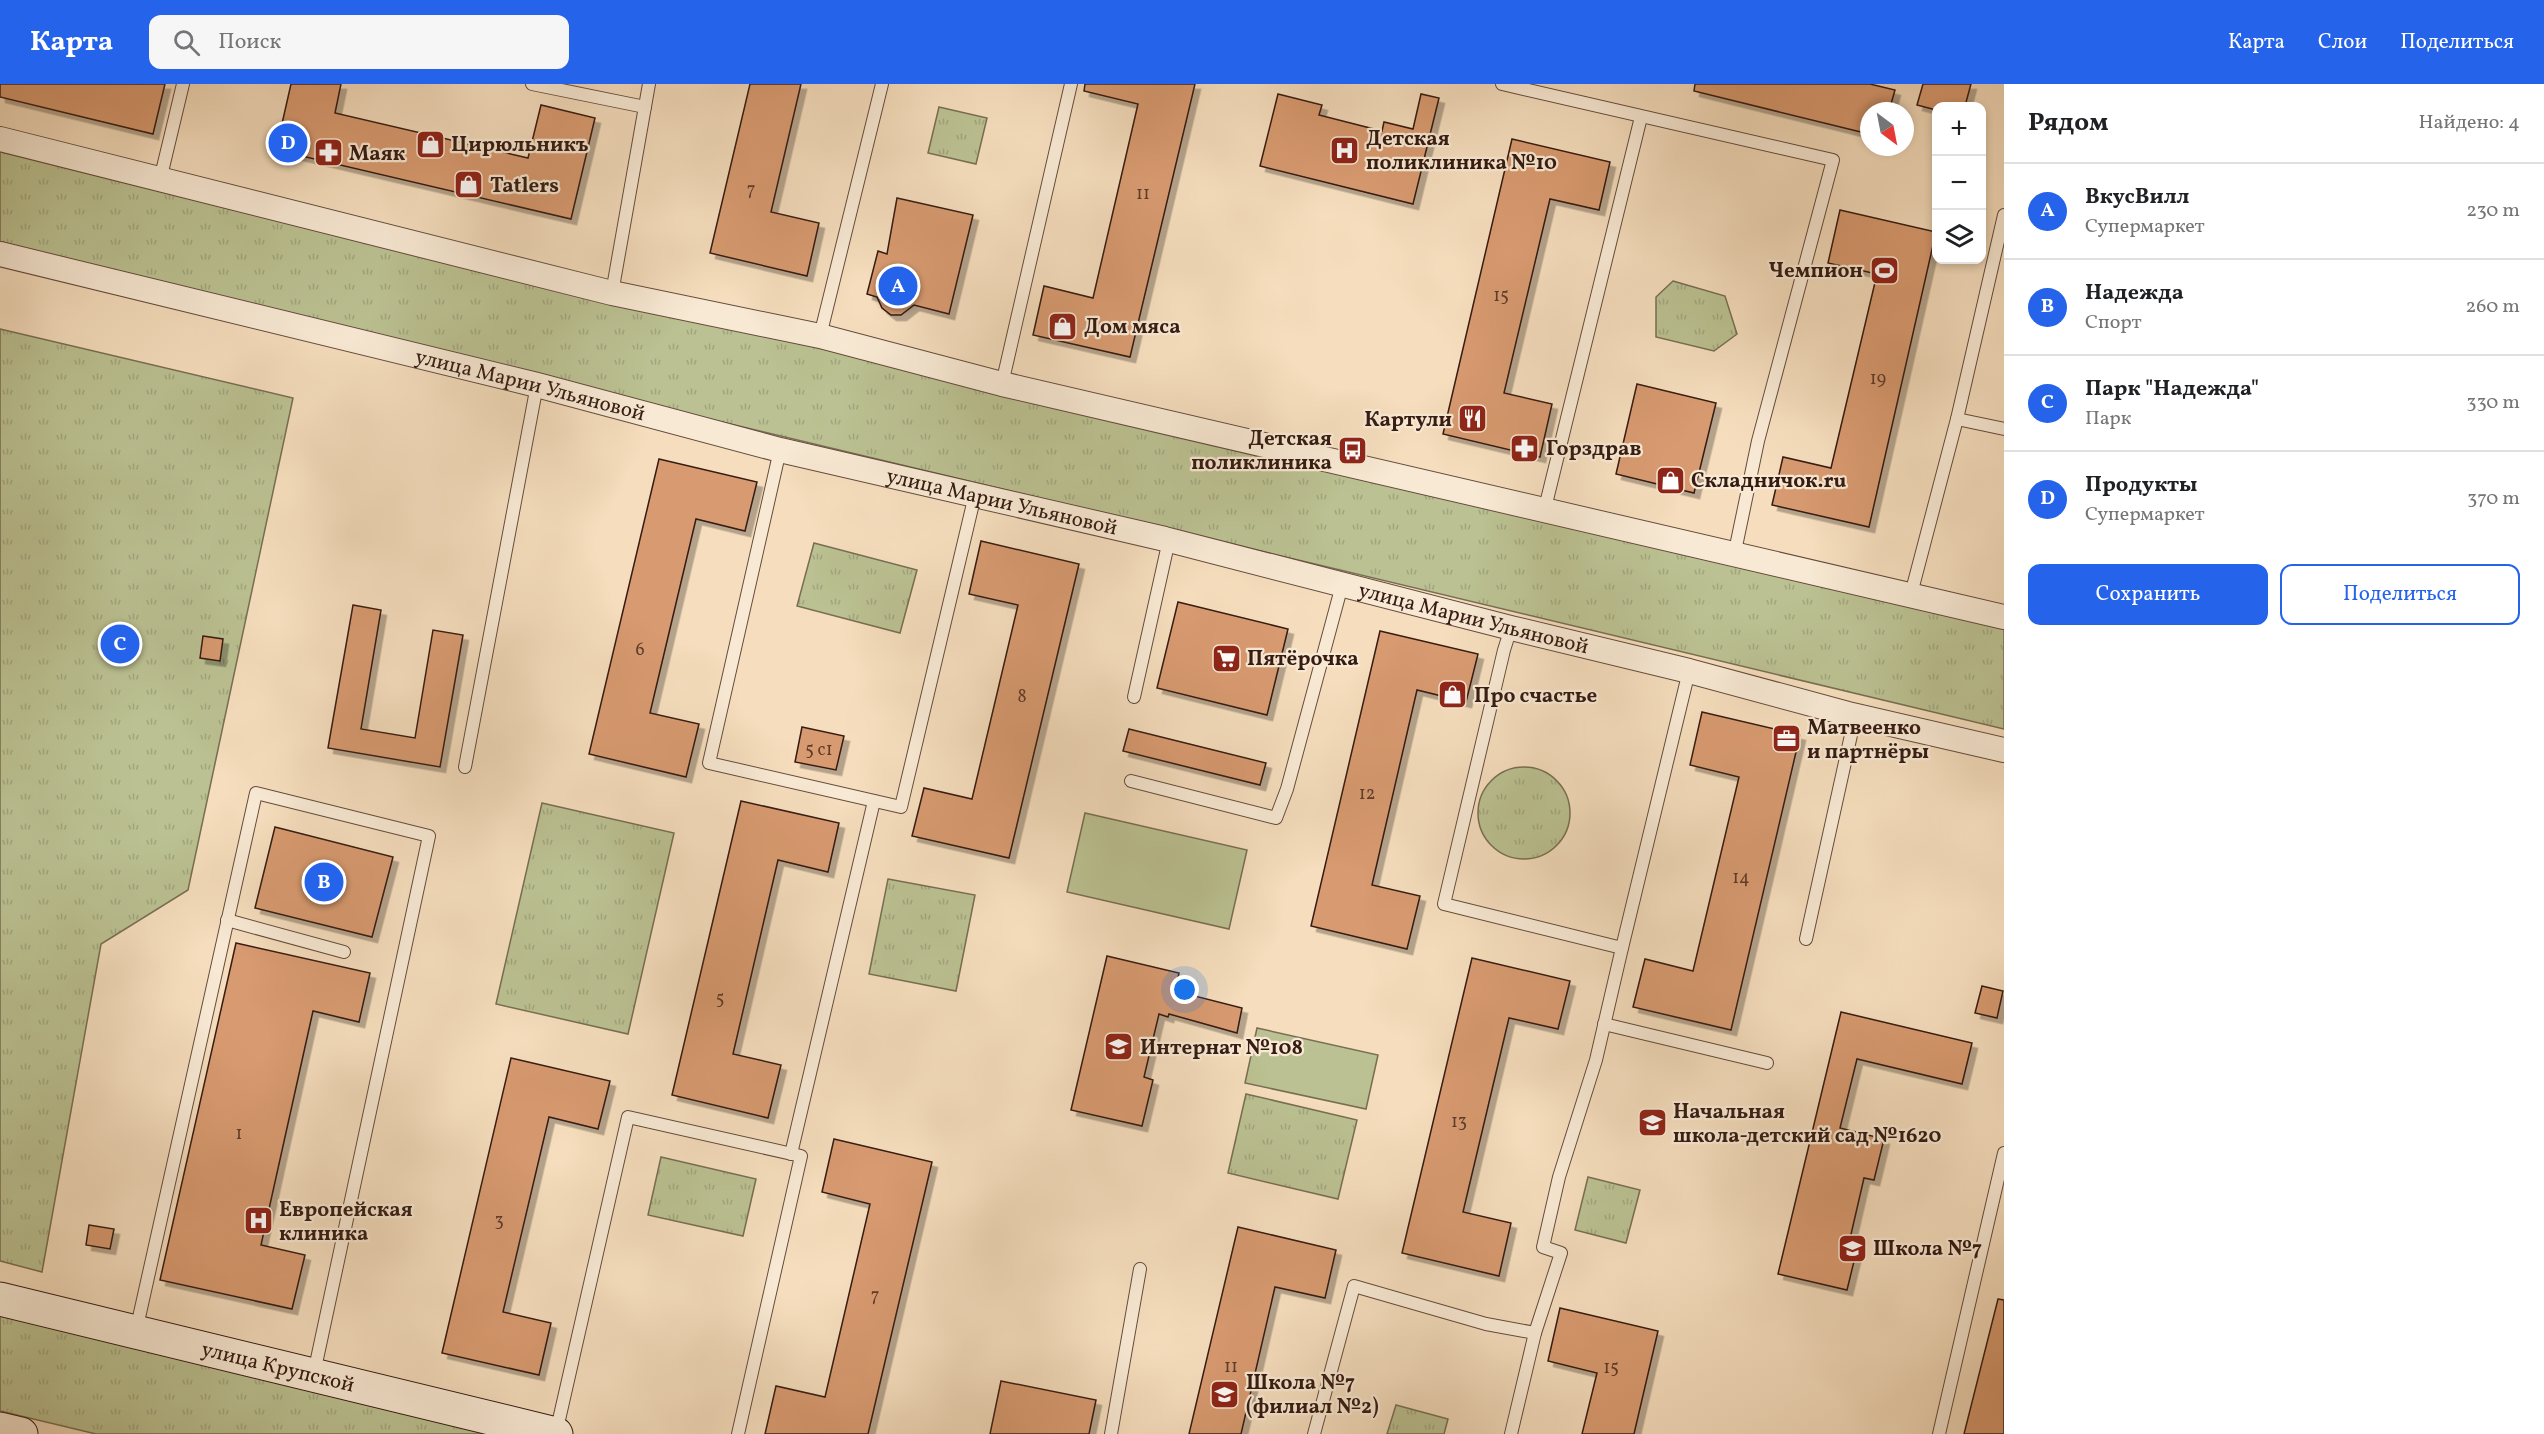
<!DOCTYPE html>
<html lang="ru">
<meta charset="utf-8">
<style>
:root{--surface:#fff;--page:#f6f6f6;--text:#202124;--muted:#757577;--line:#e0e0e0;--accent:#2563eb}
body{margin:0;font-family:Vollkorn,serif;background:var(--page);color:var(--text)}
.controls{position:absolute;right:18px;top:18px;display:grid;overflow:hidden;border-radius:12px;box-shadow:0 3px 9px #0003}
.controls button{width:54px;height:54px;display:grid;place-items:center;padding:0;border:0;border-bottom:2px solid var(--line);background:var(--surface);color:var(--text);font:30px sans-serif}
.compass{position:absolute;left:1860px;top:18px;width:54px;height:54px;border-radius:50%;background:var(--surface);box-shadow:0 3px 9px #0003;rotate:148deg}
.you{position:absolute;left:1185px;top:906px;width:21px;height:21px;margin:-15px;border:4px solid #fff;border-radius:50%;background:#1a73e8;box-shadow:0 0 0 9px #1a73e833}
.badge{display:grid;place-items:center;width:39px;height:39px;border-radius:50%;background:var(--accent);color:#fff;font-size:20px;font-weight:700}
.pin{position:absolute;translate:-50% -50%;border:3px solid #fff;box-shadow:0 2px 6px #0006}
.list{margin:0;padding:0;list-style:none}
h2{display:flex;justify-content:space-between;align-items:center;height:78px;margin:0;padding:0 24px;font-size:26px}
h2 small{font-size:20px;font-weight:400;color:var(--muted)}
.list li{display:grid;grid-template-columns:39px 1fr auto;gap:18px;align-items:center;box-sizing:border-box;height:96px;padding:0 24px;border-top:2px solid var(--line)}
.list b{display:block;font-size:22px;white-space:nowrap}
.list p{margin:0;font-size:20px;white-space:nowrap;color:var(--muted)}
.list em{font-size:20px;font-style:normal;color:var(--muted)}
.actions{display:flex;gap:12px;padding:18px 24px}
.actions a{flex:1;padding:14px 0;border:2px solid var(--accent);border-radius:12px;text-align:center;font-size:21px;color:var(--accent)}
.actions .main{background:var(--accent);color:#fff}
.icon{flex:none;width:33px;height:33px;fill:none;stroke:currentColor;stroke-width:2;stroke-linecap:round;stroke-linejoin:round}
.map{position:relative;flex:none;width:2004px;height:1350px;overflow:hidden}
header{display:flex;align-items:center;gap:36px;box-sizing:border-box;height:84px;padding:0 30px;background:var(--accent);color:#fff}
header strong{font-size:28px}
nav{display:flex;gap:33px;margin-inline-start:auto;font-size:21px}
.search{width:420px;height:54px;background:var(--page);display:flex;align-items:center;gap:15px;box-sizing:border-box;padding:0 21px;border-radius:12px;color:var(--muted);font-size:22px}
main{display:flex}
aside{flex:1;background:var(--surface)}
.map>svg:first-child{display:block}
.green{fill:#bbc192;stroke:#786e52;stroke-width:1.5}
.park{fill:url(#park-tufts);stroke:#786e52;stroke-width:1.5}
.building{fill:#d89a70;stroke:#351b12;stroke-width:1.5;filter:url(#shadow)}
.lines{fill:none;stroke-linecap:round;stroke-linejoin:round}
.lane-casing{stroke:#654c3d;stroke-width:14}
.street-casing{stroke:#654c3d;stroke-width:26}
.secondary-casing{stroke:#351b12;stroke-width:35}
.lane{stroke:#f8e9d4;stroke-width:12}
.street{stroke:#f8e9d4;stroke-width:24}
.secondary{stroke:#f8e9d4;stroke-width:33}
.labels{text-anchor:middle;stroke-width:4.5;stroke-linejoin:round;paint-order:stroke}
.number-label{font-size:18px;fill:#5e3b2a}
.poi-label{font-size:21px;font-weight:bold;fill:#351b12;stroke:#f8e9d4;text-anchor:start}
.street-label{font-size:21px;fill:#351b12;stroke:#f8e9d4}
</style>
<header>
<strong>Карта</strong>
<div class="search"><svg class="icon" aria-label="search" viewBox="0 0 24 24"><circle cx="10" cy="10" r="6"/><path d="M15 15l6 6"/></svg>Поиск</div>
<nav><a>Карта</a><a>Слои</a><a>Поделиться</a></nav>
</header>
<main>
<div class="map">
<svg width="2004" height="1350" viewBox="0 0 2004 1350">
<defs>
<pattern id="park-tufts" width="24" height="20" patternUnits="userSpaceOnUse" patternTransform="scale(1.5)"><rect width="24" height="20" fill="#bbc192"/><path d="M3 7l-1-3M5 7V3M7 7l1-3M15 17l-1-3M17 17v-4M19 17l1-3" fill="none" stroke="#a1a57d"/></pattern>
<filter id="shadow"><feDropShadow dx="5.5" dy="5.5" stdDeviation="0" flood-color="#0004"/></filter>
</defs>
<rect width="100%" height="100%" fill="#f5ddbd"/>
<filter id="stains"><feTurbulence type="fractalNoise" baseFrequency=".00333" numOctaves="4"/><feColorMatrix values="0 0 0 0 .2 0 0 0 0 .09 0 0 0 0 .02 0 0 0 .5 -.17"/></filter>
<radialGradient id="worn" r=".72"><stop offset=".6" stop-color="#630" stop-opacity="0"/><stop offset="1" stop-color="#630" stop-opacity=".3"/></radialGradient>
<!-- green -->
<g class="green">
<polygon points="1085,729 1247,766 1229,845 1067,808"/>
<polygon points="1257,944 1378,971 1366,1025 1245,999"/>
</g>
<!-- park -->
<g class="park">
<polygon points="939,23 987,34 976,80 928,69"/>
<polygon points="0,62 2004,543 2004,645 0,165"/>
<polygon points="1673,197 1725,212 1737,250 1714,267 1656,253 1656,213"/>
<polygon points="0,245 293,314 188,806 101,860 42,1188 0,1177"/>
<polygon points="814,459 917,486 900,549 797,522"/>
<circle cx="1524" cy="729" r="46"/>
<polygon points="542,719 674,749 628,950 496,920"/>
<polygon points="888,795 975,811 956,907 869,890"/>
<polygon points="1246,1010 1357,1036 1338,1115 1228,1089"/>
<polygon points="661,1073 756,1095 743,1152 648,1131"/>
<polygon points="1588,1093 1640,1106 1626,1159 1575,1146"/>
<polygon points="0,1225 520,1350 96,1350 0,1327"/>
<polygon points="1396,1321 1448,1335 1444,1350 1387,1350"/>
</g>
<!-- building -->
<g class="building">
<polygon points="0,0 165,0 153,50 0,13"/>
<polygon points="291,0 341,0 335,29 528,74 541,21 595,34 571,135 276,66"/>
<polygon points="750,0 801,0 771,128 819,139 807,192 710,169"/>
<polygon points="1085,0 1195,0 1130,273 1033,251 1044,202 1093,214 1138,20 1084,7"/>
<polygon points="1695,0 1870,0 1895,6 1889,27 1869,27 1869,50 1694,7"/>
<polygon points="1923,0 1971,0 1965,22 1936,22 1936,26 1917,21"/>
<polygon points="1278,10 1322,21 1319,31 1382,47 1384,38 1413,45 1421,10 1439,14 1413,120 1260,82"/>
<polygon points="1512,55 1610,78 1599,126 1550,115 1504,309 1552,320 1540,373 1443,350"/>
<polygon points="897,114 973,131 949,230 914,221 901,231 891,231 882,224 877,213 867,210 878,167 887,170"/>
<polygon points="1840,126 1936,148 1869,443 1772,421 1783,373 1831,384 1877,190 1828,179"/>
<polygon points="1637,300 1716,319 1694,409 1616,390"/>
<polygon points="659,375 757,398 745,447 696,435 650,629 699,640 686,693 589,670"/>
<polygon points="981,457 1079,480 1009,774 912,752 924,704 972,715 1018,521 969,510"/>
<polygon points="1178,518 1288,545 1267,631 1157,604"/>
<polygon points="353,521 381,526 361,645 415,654 433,546 463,551 440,683 328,664"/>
<polygon points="1380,547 1478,570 1466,618 1417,606 1372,801 1420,812 1407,865 1311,842"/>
<polygon points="203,552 223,555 220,577 200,574"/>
<polygon points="1702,628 1800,651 1731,946 1633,923 1645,875 1693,887 1739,693 1690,681"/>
<polygon points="802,643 844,652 836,686 795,678"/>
<polygon points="1129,645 1266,679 1260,701 1123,667"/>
<polygon points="741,717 839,739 828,788 778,776 733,970 781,981 768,1034 672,1011"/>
<polygon points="275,743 393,773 372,853 255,824"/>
<polygon points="236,859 370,889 359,938 313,927 261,1161 305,1171 292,1225 160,1196"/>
<polygon points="1107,872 1179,889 1175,907 1242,924 1237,949 1169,930 1168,933 1159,930 1144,993 1153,996 1142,1042 1071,1026"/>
<polygon points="1472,874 1570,897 1558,945 1509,934 1463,1128 1511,1139 1499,1192 1402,1169"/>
<polygon points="1982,902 2003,907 1997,934 1975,929"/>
<polygon points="1841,928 1972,959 1962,1000 1857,975 1840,1044 1884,1055 1874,1096 1864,1094 1849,1159 1858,1161 1847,1206 1778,1190"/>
<polygon points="511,974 610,997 598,1045 549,1033 503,1228 551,1239 539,1291 442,1269"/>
<polygon points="834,1055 932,1078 868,1350 765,1350 776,1302 825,1313 870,1120 822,1108"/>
<polygon points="89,1141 114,1145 110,1165 86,1161"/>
<polygon points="1238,1143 1336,1166 1325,1214 1275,1203 1241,1350 1189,1350"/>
<polygon points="1998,1215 2004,1216 2004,1350 1964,1350"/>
<polygon points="1560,1224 1658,1247 1634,1350 1582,1350 1597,1289 1548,1277"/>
<polygon points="1001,1297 1096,1316 1089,1350 990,1350"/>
</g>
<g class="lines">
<defs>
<g id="lane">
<polyline points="532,0 645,23"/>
<polyline points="1502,0 1833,76 1758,357 1734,472"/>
<polyline points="160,96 183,0"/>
<polyline points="612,209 649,0"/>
<polyline points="820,252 882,0"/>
<polyline points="1002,300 1071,0"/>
<polyline points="1957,335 2004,345"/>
<polyline points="780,366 709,679 901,723 975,411"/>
<polyline points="1544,428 1641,33"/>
<polyline points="1911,510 1957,335 2004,131"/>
<polyline points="1511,544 1504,566 1444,820 1622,864 1689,587"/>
<polyline points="1134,613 1169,456"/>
<polyline points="465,683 537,301"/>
<polyline points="1131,697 1276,734 1287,705 1342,501"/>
<polyline points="227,836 344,868"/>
<polyline points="1806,855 1851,651 1852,631"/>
<polyline points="1604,940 1767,979"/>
<polyline points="791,1070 874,717"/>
<polyline points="136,1247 256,709 429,752 314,1289"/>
<polyline points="1535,1249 1561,1169 1543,1163 1559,1093 1596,976 1622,864"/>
<polyline points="556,1349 628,1033 801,1072 738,1350"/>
<polyline points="1111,1350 1140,1185"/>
<polyline points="1314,1350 1354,1202 1486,1240 1535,1249 1511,1350"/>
<polyline points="1939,1350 2004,1069"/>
</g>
<g id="street">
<polyline points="0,55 612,209 820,252 1002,300 2004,533"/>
<path id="s1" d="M0,170L537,301L780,366L1165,455L1511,544L1689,587L1852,631L2004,666"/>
</g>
<g id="secondary">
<path id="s2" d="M0,1215L556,1350"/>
<polyline points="0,1345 21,1350"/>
</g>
</defs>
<!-- lane casing -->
<use href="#lane" class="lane-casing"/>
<!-- street casing -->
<use href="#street" class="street-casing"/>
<!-- secondary casing -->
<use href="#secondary" class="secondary-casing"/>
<!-- lane -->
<use href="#lane" class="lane"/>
<!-- street -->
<use href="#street" class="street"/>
<!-- secondary -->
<use href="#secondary" class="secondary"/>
</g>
<!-- icons -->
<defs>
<symbol id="shop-square" viewBox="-11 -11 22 22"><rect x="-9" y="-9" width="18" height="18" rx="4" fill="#8f2418" stroke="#f8e9d4"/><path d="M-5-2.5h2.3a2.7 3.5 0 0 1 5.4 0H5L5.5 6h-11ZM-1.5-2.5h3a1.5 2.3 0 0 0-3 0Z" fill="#fff"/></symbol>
<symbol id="hospital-square" viewBox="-11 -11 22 22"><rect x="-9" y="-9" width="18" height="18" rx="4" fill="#8f2418" stroke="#f8e9d4"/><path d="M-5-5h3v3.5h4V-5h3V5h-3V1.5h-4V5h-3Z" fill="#fff"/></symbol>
<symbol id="pharmacy-square" viewBox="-11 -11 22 22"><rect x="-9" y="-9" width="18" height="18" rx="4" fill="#8f2418" stroke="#f8e9d4"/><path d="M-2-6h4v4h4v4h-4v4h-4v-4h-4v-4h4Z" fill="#fff"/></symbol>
<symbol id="stadium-square" viewBox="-11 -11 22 22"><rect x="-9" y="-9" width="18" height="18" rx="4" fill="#8f2418" stroke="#f8e9d4"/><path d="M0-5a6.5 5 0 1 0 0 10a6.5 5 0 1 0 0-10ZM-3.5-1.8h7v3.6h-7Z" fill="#fff"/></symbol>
<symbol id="restaurant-square" viewBox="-11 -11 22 22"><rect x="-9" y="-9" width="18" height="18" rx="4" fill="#8f2418" stroke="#f8e9d4"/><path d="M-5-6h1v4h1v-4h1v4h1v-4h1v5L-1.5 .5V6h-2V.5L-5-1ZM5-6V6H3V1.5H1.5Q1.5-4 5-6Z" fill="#fff"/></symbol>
<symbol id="bus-square" viewBox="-11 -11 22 22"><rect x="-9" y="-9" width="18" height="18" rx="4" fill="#8f2418" stroke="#f8e9d4"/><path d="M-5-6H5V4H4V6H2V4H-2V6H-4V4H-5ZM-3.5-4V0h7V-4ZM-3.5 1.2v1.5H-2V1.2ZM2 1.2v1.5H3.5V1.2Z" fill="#fff"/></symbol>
<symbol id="supermarket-square" viewBox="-11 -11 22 22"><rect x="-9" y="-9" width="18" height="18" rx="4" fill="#8f2418" stroke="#f8e9d4"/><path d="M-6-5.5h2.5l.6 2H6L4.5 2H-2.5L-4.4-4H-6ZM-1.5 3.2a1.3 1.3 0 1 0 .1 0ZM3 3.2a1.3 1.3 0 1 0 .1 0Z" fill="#fff"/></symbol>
<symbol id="office-square" viewBox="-11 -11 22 22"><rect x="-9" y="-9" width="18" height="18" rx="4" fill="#8f2418" stroke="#f8e9d4"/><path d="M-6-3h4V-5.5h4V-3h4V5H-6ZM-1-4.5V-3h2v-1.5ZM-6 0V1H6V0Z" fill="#fff"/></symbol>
<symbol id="school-square" viewBox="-11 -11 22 22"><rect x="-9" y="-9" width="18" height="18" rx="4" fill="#8f2418" stroke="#f8e9d4"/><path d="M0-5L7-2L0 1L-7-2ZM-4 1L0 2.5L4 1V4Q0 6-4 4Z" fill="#fff"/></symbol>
</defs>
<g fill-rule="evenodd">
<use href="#shop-square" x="414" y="44" width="33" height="33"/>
<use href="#hospital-square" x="1328" y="50" width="33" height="33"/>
<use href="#pharmacy-square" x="312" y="52" width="33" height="33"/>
<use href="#shop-square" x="452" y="84" width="33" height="33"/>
<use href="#stadium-square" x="1868" y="170" width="33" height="33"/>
<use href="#shop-square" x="1046" y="226" width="33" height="33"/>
<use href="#restaurant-square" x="1456" y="318" width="33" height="33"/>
<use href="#pharmacy-square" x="1508" y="348" width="33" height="33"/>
<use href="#bus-square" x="1336" y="350" width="33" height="33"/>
<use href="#shop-square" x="1654" y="380" width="33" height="33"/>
<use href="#supermarket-square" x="1210" y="558" width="33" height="33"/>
<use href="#shop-square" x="1436" y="594" width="33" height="33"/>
<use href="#office-square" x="1770" y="638" width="33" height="33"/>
<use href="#school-square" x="1102" y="946" width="33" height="33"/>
<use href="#school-square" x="1636" y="1022" width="33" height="33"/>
<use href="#hospital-square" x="242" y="1120" width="33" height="33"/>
<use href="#school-square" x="1836" y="1148" width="33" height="33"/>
<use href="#school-square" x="1208" y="1294" width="33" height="33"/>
</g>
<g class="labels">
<!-- number labels -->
<g class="number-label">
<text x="751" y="111">7</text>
<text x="1143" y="115">11</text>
<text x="1501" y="217">15</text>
<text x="1878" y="300">19</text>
<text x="640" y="571">6</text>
<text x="1022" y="618">8</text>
<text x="819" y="671">5 с1</text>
<text x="1367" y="715">12</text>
<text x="1741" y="799">14</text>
<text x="720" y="920">5</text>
<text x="1459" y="1043">13</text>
<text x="239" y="1055">1</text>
<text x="499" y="1142">3</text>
<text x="875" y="1217">7</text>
<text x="1231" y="1288">11</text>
<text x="1611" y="1289">15</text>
</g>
<!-- poi labels -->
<g class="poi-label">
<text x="1366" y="61">Детская<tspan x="1366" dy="24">поликлиника №10</tspan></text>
<text x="451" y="67">Цирюльникъ</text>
<text x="349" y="76">Маяк</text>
<text x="490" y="108">Tatlers</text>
<text x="1863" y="193" text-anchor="end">Чемпион</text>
<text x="1084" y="249">Дом мяса</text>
<text x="1452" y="342" text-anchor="end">Картули</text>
<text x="1332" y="361" text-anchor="end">Детская<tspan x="1332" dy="24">поликлиника</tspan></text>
<text x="1546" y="371">Горздрав</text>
<text x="1691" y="403">Складничок.ru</text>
<text x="1247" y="581">Пятёрочка</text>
<text x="1474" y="618">Про счастье</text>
<text x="1807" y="650">Матвеенко<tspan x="1807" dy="24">и партнёры</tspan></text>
<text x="1140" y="970">Интернат №108</text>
<text x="1673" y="1034">Начальная<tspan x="1673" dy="24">школа-детский сад №1620</tspan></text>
<text x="279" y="1132">Европейская<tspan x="279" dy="24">клиника</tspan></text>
<text x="1873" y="1171">Школа №7</text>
<text x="1246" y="1305">Школа №7<tspan x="1246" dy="24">(филиал №2)</tspan></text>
</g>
<!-- street labels -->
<g class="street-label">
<text dy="7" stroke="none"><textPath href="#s1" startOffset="546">улица Марии Ульяновой</textPath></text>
<text dy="7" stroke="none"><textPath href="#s1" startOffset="1032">улица Марии Ульяновой</textPath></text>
<text dy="7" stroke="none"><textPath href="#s1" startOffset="1518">улица Марии Ульяновой</textPath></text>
<text dy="7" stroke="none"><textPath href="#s2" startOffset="286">улица Крупской</textPath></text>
</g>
</g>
<rect width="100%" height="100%" filter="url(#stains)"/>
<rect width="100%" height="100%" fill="url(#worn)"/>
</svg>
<div class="controls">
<button>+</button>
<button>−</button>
<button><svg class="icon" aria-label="layers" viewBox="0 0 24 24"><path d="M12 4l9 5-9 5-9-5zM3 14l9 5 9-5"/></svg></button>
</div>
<svg class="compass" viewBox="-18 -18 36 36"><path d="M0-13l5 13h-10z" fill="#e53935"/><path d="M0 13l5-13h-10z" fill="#757577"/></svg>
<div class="you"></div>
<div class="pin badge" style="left:898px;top:202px">A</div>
<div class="pin badge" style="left:324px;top:798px">B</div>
<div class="pin badge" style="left:120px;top:560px">C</div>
<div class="pin badge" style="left:288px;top:59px">D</div>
</div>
<aside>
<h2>Рядом<small>Найдено: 4</small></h2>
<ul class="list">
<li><span class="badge">A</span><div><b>ВкусВилл</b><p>Супермаркет</p></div><em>230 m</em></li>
<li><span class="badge">B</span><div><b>Надежда</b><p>Спорт</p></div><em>260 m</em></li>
<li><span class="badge">C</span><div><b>Парк &quot;Надежда&quot;</b><p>Парк</p></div><em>330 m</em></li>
<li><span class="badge">D</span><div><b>Продукты</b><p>Супермаркет</p></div><em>370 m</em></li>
</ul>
<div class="actions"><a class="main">Сохранить</a><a>Поделиться</a></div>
</aside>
</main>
